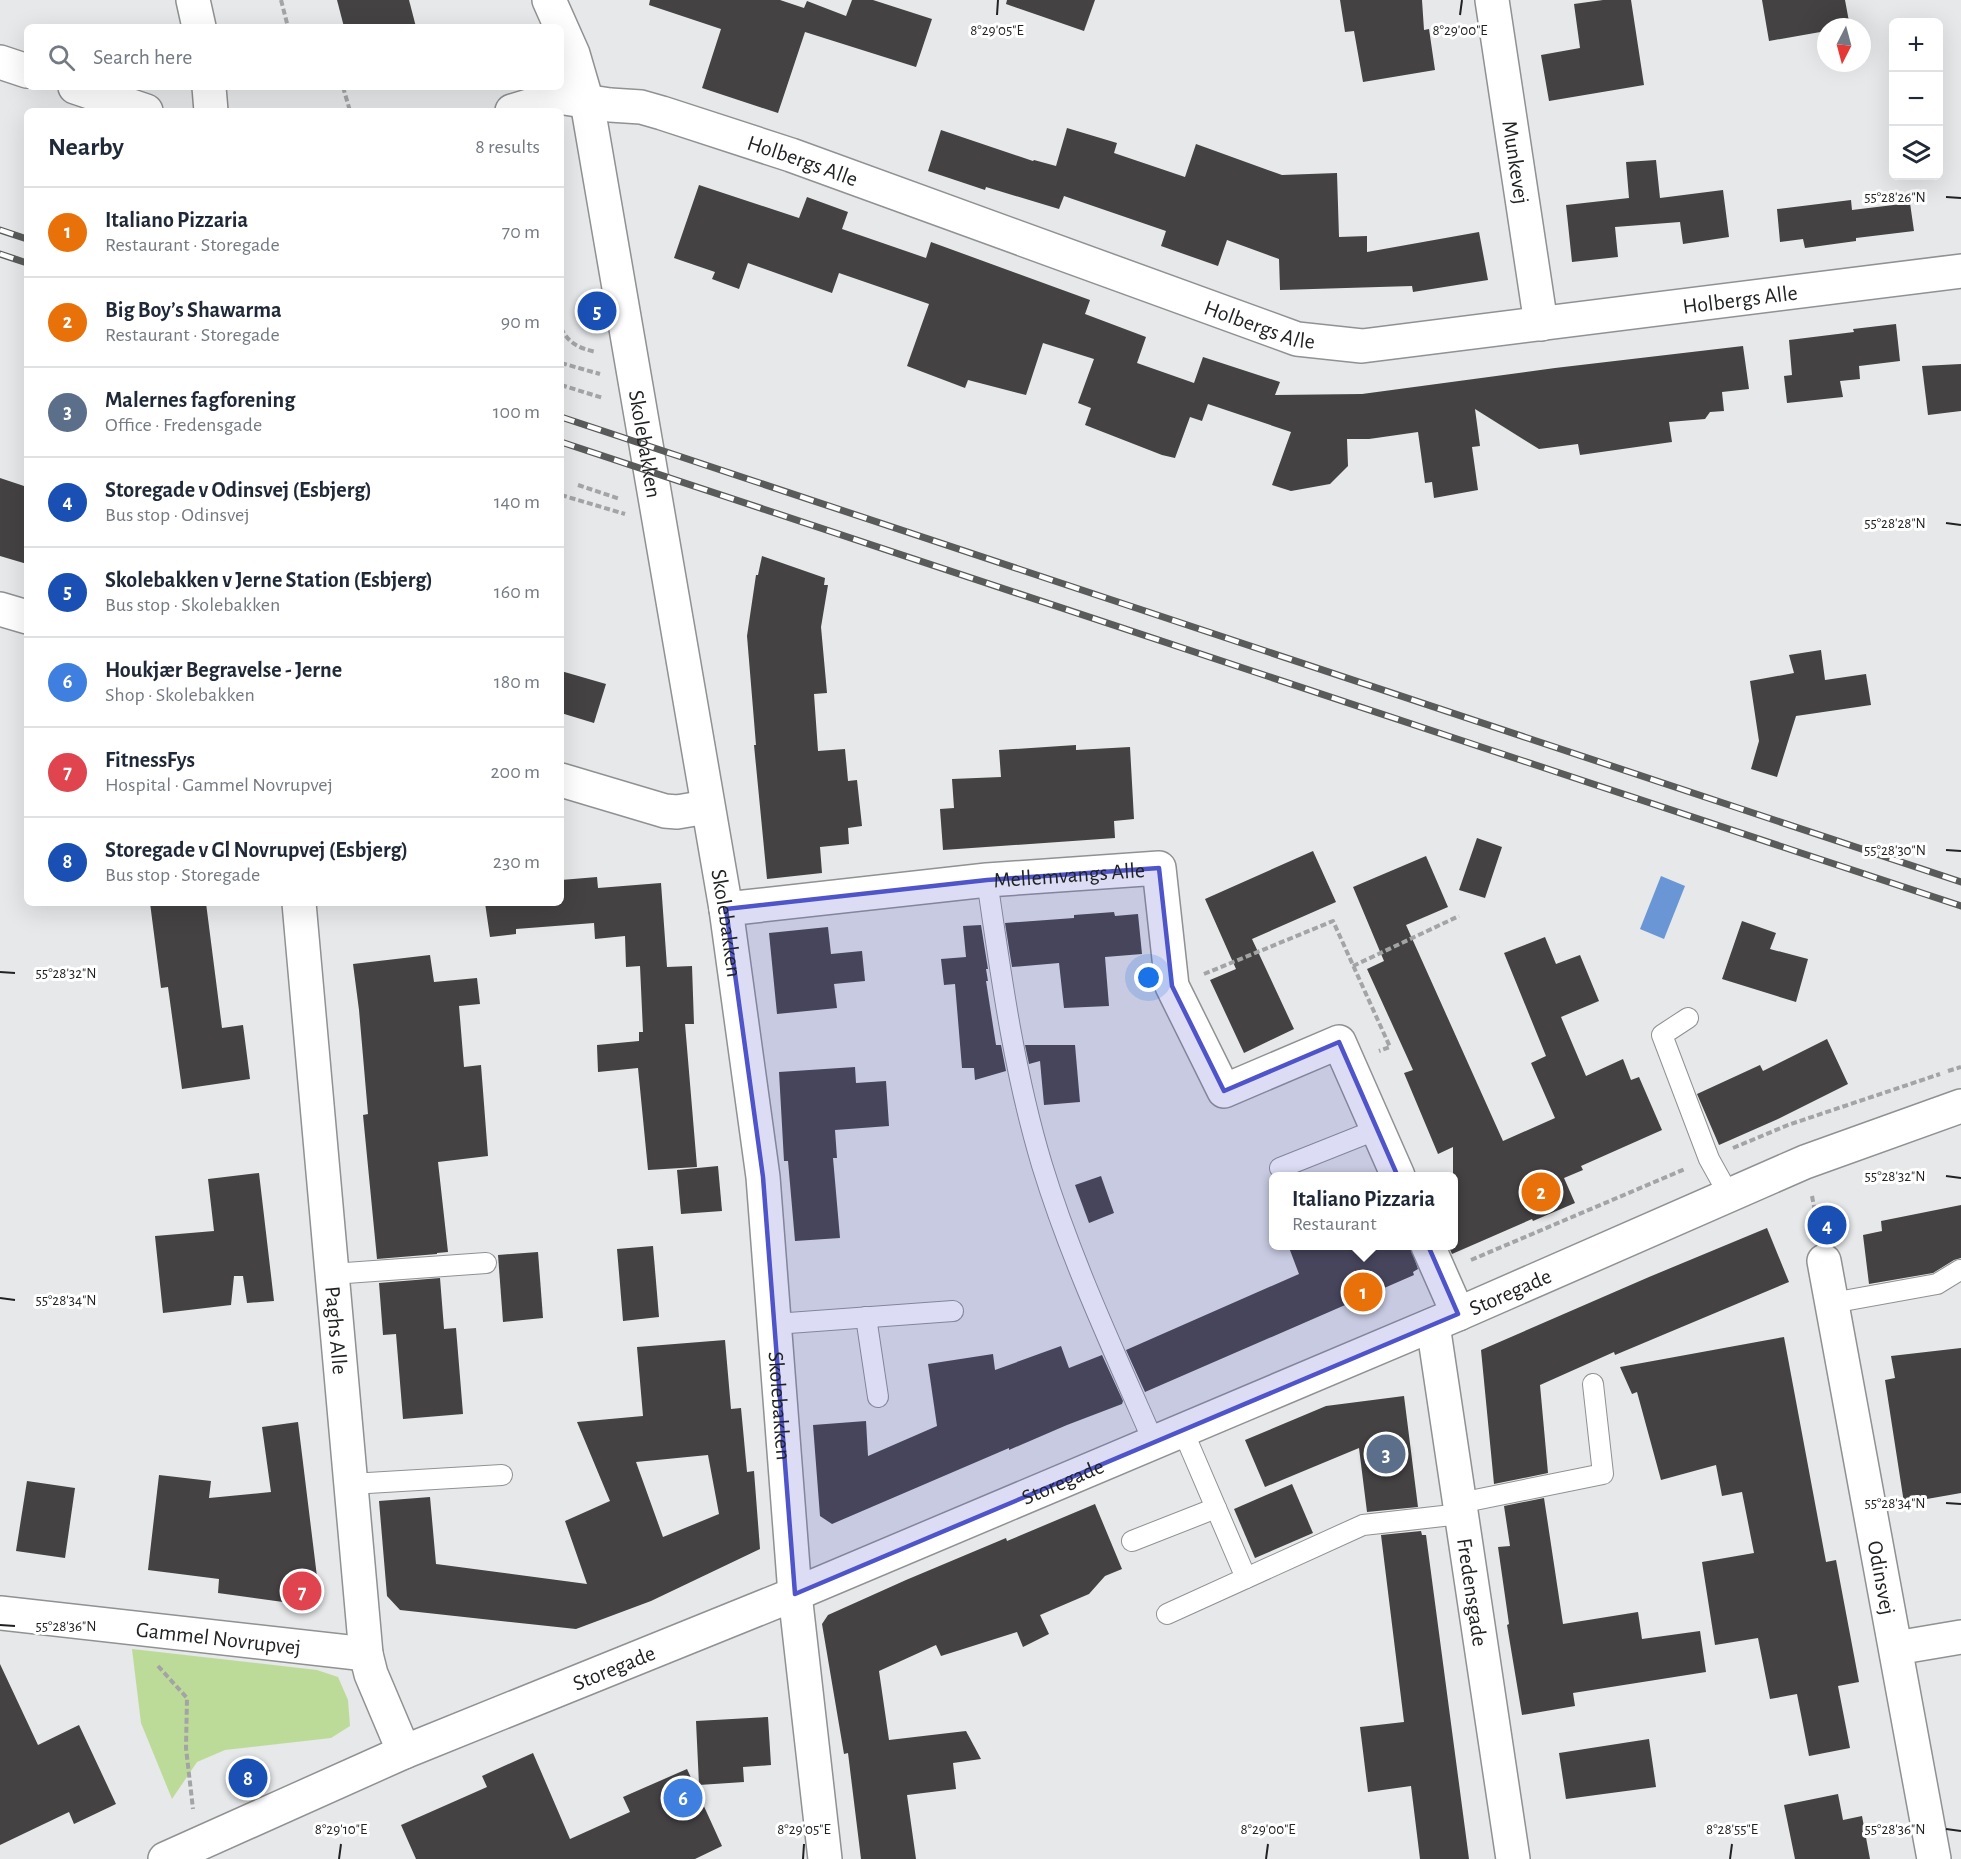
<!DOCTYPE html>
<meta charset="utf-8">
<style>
:root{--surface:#fff;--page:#f2f2f3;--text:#1f2937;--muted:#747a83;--line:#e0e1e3;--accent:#111827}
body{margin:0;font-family:"Alegreya Sans",sans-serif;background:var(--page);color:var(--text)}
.controls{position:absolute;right:18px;top:18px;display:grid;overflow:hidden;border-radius:9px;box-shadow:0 6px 24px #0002}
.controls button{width:54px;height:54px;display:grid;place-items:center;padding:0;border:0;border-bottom:2px solid var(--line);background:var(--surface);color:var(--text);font:30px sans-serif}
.compass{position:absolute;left:1817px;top:18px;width:54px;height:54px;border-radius:50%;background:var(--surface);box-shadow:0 6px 24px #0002;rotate:186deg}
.you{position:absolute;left:1149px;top:978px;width:21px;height:21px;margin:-15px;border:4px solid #fff;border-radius:50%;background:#1a73e8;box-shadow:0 0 0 9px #1a73e833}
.badge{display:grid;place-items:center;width:39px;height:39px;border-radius:50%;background:var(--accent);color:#fff;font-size:20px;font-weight:700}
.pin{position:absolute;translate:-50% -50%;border:3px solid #fff;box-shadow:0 2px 6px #0006}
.popup{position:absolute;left:1269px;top:1172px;width:189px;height:78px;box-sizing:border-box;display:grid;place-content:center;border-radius:9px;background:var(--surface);filter:drop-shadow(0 2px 4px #0005);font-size:20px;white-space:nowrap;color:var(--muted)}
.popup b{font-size:22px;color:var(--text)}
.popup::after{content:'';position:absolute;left:50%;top:100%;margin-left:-12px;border:12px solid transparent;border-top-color:var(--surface)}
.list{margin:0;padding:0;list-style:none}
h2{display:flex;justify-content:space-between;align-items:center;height:78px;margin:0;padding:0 24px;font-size:26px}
h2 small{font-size:20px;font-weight:400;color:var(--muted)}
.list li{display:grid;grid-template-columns:39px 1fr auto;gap:18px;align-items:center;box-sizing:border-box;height:90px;padding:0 24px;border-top:2px solid var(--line)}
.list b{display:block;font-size:22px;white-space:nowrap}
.list p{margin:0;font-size:20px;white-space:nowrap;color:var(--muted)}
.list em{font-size:20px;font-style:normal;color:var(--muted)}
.icon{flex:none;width:33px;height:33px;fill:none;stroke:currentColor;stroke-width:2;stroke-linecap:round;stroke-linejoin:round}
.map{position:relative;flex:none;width:1961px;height:1859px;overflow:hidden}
.search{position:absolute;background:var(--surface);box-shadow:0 6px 24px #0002;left:24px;top:24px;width:540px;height:66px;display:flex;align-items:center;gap:15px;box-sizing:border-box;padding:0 21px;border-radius:9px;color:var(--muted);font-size:22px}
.panel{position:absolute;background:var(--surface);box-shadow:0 6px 24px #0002;left:24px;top:108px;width:540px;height:798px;border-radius:9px}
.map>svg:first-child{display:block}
.green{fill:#bddb98}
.water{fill:#6a96d6}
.building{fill:#444242;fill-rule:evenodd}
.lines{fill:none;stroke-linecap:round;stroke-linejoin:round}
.lane-casing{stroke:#8f9192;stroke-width:22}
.street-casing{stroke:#8f9192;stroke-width:36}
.secondary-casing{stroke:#8f9192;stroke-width:36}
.path{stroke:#a2a4a5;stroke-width:4;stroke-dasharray:6 3;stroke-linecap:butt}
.lane{stroke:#fff;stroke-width:20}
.street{stroke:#fff;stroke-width:33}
.secondary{stroke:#fff;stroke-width:33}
.rail-casing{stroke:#595a5a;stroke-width:7}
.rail{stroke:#fff;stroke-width:4.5;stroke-dasharray:14;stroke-linecap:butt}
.marked{fill:#4f54ca;fill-opacity:0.2;stroke:#4f54ca;stroke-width:4.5;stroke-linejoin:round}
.ticks{fill:none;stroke:#212222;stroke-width:2}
.labels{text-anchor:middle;stroke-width:6;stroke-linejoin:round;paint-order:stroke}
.street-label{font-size:22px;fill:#212222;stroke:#fff}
.ticks-label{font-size:15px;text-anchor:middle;fill:#212222;stroke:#fff;stroke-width:6;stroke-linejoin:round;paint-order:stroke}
</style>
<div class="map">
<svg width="1961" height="1859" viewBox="0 0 1961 1859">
<rect width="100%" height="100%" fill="#e6e8e9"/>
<!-- green -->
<polygon class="green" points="132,1649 317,1670 338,1677 348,1700 350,1726 331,1738 225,1750 197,1762 172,1799 141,1723"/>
<!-- water -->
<polygon class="water" points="1661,876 1685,886 1664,939 1640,929"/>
<!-- building -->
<g class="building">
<polygon points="337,0 409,0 416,27 344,27"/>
<polygon points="650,0 780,0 804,8 807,1 846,16 852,0 873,0 932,19 916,67 805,32 778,113 702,88 721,29 649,5"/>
<polygon points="1007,0 1095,0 1084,31 1006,4"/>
<polygon points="1340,0 1422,0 1424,30 1429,29 1435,70 1363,82 1354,31 1345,32"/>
<polygon points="1603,0 1631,0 1644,85 1549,101 1541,55 1580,48 1574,4"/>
<polygon points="1762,0 1845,0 1850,27 1826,27 1826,31 1769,41"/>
<polygon points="1067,128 1117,143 1114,153 1185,177 1196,144 1282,175 1337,173 1339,237 1367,236 1367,252 1479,232 1488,280 1413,292 1412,286 1280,290 1279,259 1227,240 1218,266 1161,246 1166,231 1064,196 1059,209 986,187 985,190 928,171 941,130 1033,161 1034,160 1056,166"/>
<polygon points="1656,160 1660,198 1723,190 1729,237 1683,244 1680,222 1615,227 1618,257 1572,262 1566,205 1629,198 1626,162"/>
<polygon points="699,185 799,218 807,197 848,212 842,229 926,258 931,242 1090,300 1085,314 1146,337 1137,363 1194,383 1203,357 1280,382 1275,395 1362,394 1555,368 1743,346 1749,389 1722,392 1724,411 1710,412 1705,419 1669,422 1672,442 1580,455 1578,444 1539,449 1475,409 1480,446 1472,447 1478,490 1434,498 1432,482 1425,483 1418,432 1369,439 1347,439 1348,466 1330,484 1291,491 1272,485 1291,432 1208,404 1202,421 1190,417 1175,458 1162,455 1085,425 1091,408 1078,403 1094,359 1043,343 1026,395 968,380 965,388 907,366 929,304 839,273 832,293 748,263 739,289 712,279 715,272 674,258"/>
<polygon points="1851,200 1852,210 1910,203 1914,231 1856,238 1856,241 1805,248 1803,239 1780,242 1777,209"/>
<polygon points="1896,324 1900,361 1859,366 1860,379 1840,381 1843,397 1787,403 1784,376 1792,375 1789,340 1854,332 1853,329"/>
<polygon points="1961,364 1961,411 1928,415 1922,366"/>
<polygon points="0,478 27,487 27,564 0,556"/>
<polygon points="762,556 825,578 824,585 828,585 821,627 827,693 814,694 818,751 845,749 848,781 857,780 862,826 848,828 849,844 820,847 822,873 767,879 754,745 756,745 747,636 756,575 758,575"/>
<polygon points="1821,650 1825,680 1866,674 1871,705 1796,716 1777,777 1751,769 1759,741 1750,681 1794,673 1789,655"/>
<polygon points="561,671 606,684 594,723 561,713"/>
<polygon points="1076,745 1076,750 1130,747 1134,819 1114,821 1115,838 943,850 940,809 954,808 952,779 1001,777 999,750"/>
<polygon points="1477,838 1502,847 1485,898 1459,890"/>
<polygon points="1313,851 1336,902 1252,939 1294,1029 1244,1053 1210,980 1236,969 1205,899"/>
<polygon points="1426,856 1448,907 1406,925 1503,1141 1555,1118 1531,1063 1546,1056 1504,953 1545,937 1556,964 1580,955 1599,1001 1561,1017 1586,1076 1623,1059 1631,1080 1639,1077 1662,1130 1581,1166 1583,1170 1564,1178 1575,1203 1533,1221 1532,1219 1452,1254 1448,1245 1453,1245 1453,1147 1438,1154 1404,1073 1413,1070 1367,969 1384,961 1353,887"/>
<polygon points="597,877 598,888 661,883 667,967 692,966 694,1024 685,1024 697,1167 648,1170 638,1068 598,1072 597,1045 639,1041 639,1032 643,1032 640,966 626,967 625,936 595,939 594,923 516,929 516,934 490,937 485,903 561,903 561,880"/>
<polygon points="150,903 206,903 222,1028 243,1025 250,1079 182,1089 168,987 161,988"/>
<polygon points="1114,912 1115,916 1138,914 1142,954 1105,957 1109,1006 1064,1008 1059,963 1012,967 1005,923 1074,918 1074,915"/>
<polygon points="1742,921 1776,933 1770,949 1808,959 1796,1002 1722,979"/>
<polygon points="981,925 988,969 986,969 988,981 986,981 996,1045 1001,1045 1006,1071 975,1080 974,1068 962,1068 955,984 944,985 941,959 966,957 963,926"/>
<polygon points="828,927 831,954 862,951 865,981 834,984 837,1008 777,1014 769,933"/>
<polygon points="430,955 434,982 477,978 480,1004 459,1006 464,1067 481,1065 488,1156 438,1162 448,1252 437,1253 437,1254 377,1259 363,1115 368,1114 359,1010 353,964"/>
<polygon points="1827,1039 1848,1084 1778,1119 1719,1145 1697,1094 1760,1065 1763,1071"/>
<polygon points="1025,1045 1075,1045 1080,1102 1044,1105 1040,1061 1029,1064"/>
<polygon points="855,1067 856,1083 886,1081 889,1126 835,1130 837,1158 833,1158 840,1238 795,1241 788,1161 784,1161 779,1072"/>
<polygon points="718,1166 722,1211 681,1214 677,1170"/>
<polygon points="259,1173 274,1301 247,1303 243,1276 234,1276 231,1305 163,1313 155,1236 214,1231 208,1179"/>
<polygon points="1101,1176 1114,1213 1089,1223 1075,1185"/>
<polygon points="1961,1205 1961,1258 1954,1260 1933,1273 1869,1284 1863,1235 1882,1231 1881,1221"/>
<polygon points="1767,1228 1789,1282 1615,1355 1614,1352 1540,1385 1548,1473 1494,1484 1481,1350 1649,1277"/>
<polygon points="1288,1245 1410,1245 1418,1269 1413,1272 1414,1275 1145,1392 1126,1350 1299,1274"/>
<polygon points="653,1246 659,1317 623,1321 617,1249"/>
<polygon points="538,1252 543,1318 503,1322 498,1255"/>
<polygon points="440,1278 444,1329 456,1328 463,1414 403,1419 396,1334 383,1335 379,1283"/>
<polygon points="1784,1337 1826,1562 1836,1560 1859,1682 1838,1686 1850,1748 1809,1756 1797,1694 1770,1699 1758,1638 1715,1645 1702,1562 1754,1553 1742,1492 1722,1496 1716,1465 1661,1480 1637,1392 1632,1394 1620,1367"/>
<path d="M725,1340L731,1409L741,1408L747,1472L754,1471L760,1549L651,1601L576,1629L400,1610L387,1596L379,1501L430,1497L436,1564L587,1584L565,1521L610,1501L577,1422L643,1416L637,1347ZM708,1455L719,1514L663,1537L636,1462Z"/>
<polygon points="1061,1346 1069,1368 1102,1355 1123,1401 1122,1404 1067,1425 1009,1450 1009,1448 832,1524 820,1516 813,1425 866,1421 868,1456 937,1426 928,1364 993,1354 995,1370"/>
<polygon points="1961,1348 1961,1493 1904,1503 1885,1380 1895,1378 1891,1356"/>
<polygon points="1404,1396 1418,1507 1367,1512 1359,1448 1265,1487 1245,1440 1326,1406"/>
<polygon points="298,1422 319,1593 305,1605 218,1593 219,1579 148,1570 159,1475 211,1481 209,1498 271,1492 262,1427"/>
<polygon points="27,1481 75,1488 65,1558 16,1551"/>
<polygon points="1292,1484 1313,1533 1255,1558 1234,1509"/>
<polygon points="1544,1498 1563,1624 1638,1612 1642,1639 1700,1631 1706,1672 1573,1693 1575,1706 1522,1715 1507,1625 1509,1624 1498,1547 1510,1546 1504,1506"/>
<polygon points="1095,1504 1122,1569 1105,1576 1089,1594 1040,1615 1049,1634 1023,1647 1017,1632 941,1656 936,1645 879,1671 889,1740 966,1731 981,1759 953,1763 956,1789 907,1795 916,1859 861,1859 848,1753 844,1754 822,1624 828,1615 906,1580 1006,1538 1007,1541"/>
<polygon points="1421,1531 1422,1535 1426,1535 1469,1859 1420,1859 1411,1786 1368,1792 1360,1727 1404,1722 1381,1535"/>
<polygon points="0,1664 38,1745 79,1725 116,1804 74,1824 69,1812 0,1845"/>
<polygon points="768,1717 771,1765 743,1767 744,1782 699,1785 696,1721"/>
<polygon points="1649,1739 1656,1787 1566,1799 1559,1753"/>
<polygon points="533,1753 570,1839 630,1812 623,1797 687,1769 722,1846 695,1859 416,1859 401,1825 487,1787 482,1776"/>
<polygon points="1838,1794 1843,1820 1862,1816 1870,1859 1795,1859 1784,1805"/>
</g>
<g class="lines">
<defs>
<g id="lane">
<path d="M987,880C1001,976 1014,1072 1042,1165C1071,1260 1114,1351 1154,1443"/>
<polyline points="1688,1018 1662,1035 1709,1159 1729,1195"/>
<polyline points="1280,1168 1378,1129"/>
<polyline points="332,1274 486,1263"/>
<polyline points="1832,1303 1937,1284 1960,1270"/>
<polyline points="866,1317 878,1397"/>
<polyline points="775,1324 953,1311"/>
<polyline points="1183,1431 1246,1578"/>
<polyline points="351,1484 502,1475"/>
<polyline points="1460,1503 1603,1474 1593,1384"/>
<polyline points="1132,1541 1216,1508"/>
<polyline points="1167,1614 1363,1525 1461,1514"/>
</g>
<g id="street">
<polyline points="193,0 199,27"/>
<path id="s1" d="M1492,0L1541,324"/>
<polyline points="0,62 27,71"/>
<polyline points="75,87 146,111"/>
<polyline points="209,87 211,111"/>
<path id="s2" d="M512,111L558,97L610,105L641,107L662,113L791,155L1297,339L1362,346L1961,271"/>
<polyline points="0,609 27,617"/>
<polyline points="561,780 665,811 677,812 707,807"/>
<path id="s3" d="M299,903L366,1654L371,1674L404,1752"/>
<path id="s4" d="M726,909L987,880L1159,868L1172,986L1224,1091L1339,1042L1398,1176"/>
<polyline points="1428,1246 1458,1314"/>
<path id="s5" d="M1824,1261L1934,1859"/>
<path id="s6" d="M1433,1325L1513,1859"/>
<path id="s7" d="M0,1613L366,1654"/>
<polyline points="1896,1648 1961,1637"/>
</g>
<g id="secondary">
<path id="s8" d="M549,0L573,54L587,102L726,909L763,1177L795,1594L825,1859"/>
<path id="s9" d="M165,1859L404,1752L795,1594L1458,1314L1805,1162L1961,1106"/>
</g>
</defs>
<!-- lane casing -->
<use href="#lane" class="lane-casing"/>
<!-- street casing -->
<use href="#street" class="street-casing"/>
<!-- secondary casing -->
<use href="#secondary" class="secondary-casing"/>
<!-- path -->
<g class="path">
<polyline points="281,0 288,27"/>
<polyline points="343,87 350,111"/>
<path d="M561,328C569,344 579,348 596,352"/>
<polyline points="561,363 600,374"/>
<polyline points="561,385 603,398"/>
<polyline points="578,485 620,499"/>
<polyline points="561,495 625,514"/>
<polyline points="1353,966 1459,916"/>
<polyline points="1204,974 1333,921 1390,1047 1379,1051"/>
<polyline points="1948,1071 1961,1067"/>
<polyline points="1733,1148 1788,1125 1940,1074"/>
<polyline points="1812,1196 1818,1227"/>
<polyline points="1471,1260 1685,1169"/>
<polyline points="158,1666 187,1698 186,1748 193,1809"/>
</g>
<!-- lane -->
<use href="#lane" class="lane"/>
<!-- street -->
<use href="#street" class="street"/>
<!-- secondary -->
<use href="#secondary" class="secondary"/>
<defs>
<g id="rail">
<polyline points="0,230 27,239"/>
<polyline points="0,254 27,263"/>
<polyline points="561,417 1961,882"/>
<polyline points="561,442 1961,906"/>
</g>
</defs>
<!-- rail casing -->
<use href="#rail" class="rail-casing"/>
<!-- rail -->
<use href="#rail" class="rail"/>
</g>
<!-- marked area -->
<path class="marked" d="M1159,868L1172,986L1224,1091L1339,1042L1458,1314L795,1594L763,1177L726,909L987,880Z"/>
<!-- ticks -->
<path class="ticks" d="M997,15L998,0M1460,15L1462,0M1946,197L1961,198M1946,523L1961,525M1946,850L1961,851M0,972L15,973M1946,1176L1961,1178M0,1298L15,1300M1946,1503L1961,1504M0,1625L15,1626M1946,1829L1961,1831M339,1859L341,1844M803,1859L804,1844M1266,1859L1268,1844M1730,1859L1732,1844"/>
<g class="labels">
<!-- street labels -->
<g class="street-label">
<text dy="8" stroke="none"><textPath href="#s2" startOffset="302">Holbergs Alle</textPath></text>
<text dy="8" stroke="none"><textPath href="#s1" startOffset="164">Munkevej</textPath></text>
<text dy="8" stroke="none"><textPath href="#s2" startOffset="1274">Holbergs Alle</textPath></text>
<text dy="8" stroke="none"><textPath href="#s2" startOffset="788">Holbergs Alle</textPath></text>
<text dy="8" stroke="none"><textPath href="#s8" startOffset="456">Skolebakken</textPath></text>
<text dy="8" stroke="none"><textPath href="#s4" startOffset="345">Mellemvangs Alle</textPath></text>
<text dy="8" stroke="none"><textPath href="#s8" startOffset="942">Skolebakken</textPath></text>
<text dy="8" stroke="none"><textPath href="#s9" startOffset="1460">Storegade</textPath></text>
<text dy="8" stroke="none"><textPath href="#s3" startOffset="429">Paghs Alle</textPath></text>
<text dy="8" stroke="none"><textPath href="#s8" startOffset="1428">Skolebakken</textPath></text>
<text dy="8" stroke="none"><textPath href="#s9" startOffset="974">Storegade</textPath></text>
<text dy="8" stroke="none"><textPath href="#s5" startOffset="322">Odinsvej</textPath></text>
<text dy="8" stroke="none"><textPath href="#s6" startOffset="270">Fredensgade</textPath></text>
<text dy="8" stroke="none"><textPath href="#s7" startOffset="220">Gammel Novrupvej</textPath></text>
<text dy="8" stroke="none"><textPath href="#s9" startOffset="488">Storegade</textPath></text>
</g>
</g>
<g class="ticks-label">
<text x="997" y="35">8°29'05"E</text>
<text x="1460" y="35">8°29'00"E</text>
<text x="1895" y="202">55°28'26"N</text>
<text x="1895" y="528">55°28'28"N</text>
<text x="1895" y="855">55°28'30"N</text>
<text x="66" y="978">55°28'32"N</text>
<text x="1895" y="1181">55°28'32"N</text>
<text x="66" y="1305">55°28'34"N</text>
<text x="1895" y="1508">55°28'34"N</text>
<text x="66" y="1631">55°28'36"N</text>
<text x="341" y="1834">8°29'10"E</text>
<text x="804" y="1834">8°29'05"E</text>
<text x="1268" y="1834">8°29'00"E</text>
<text x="1732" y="1834">8°28'55"E</text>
<text x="1895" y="1834">55°28'36"N</text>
</g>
</svg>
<div class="controls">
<button>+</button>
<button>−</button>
<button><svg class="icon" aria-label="layers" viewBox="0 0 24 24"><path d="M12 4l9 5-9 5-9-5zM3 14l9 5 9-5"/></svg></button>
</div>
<svg class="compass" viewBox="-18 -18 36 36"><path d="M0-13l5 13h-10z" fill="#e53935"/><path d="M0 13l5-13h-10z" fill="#747a83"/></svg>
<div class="you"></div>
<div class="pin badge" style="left:1363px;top:1292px;background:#e8710a">1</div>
<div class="popup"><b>Italiano Pizzaria</b>Restaurant</div>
<div class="pin badge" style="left:1541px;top:1192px;background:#e8710a">2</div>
<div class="pin badge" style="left:1386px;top:1454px;background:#5c6f8a">3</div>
<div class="pin badge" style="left:1827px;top:1225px;background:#1a4fb4">4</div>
<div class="pin badge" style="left:597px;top:311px;background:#1a4fb4">5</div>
<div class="pin badge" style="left:683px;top:1798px;background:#3f7fe0">6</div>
<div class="pin badge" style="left:302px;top:1591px;background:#e0444e">7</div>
<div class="pin badge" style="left:248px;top:1778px;background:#1a4fb4">8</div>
<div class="search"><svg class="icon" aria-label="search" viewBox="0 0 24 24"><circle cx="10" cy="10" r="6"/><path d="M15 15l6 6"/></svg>Search here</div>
<section class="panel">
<h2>Nearby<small>8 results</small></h2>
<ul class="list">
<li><span class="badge" style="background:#e8710a">1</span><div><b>Italiano Pizzaria</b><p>Restaurant · Storegade</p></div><em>70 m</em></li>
<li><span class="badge" style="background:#e8710a">2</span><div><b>Big Boy’s Shawarma</b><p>Restaurant · Storegade</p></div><em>90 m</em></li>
<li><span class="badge" style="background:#5c6f8a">3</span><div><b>Malernes fagforening</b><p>Office · Fredensgade</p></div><em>100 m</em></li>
<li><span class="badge" style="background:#1a4fb4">4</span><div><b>Storegade v Odinsvej (Esbjerg)</b><p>Bus stop · Odinsvej</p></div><em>140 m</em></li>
<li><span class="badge" style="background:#1a4fb4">5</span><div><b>Skolebakken v Jerne Station (Esbjerg)</b><p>Bus stop · Skolebakken</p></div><em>160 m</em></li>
<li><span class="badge" style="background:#3f7fe0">6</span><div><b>Houkjær Begravelse - Jerne</b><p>Shop · Skolebakken</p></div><em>180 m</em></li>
<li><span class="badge" style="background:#e0444e">7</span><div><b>FitnessFys</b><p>Hospital · Gammel Novrupvej</p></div><em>200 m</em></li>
<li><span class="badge" style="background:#1a4fb4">8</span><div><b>Storegade v Gl Novrupvej (Esbjerg)</b><p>Bus stop · Storegade</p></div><em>230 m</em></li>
</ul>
</section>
</div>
